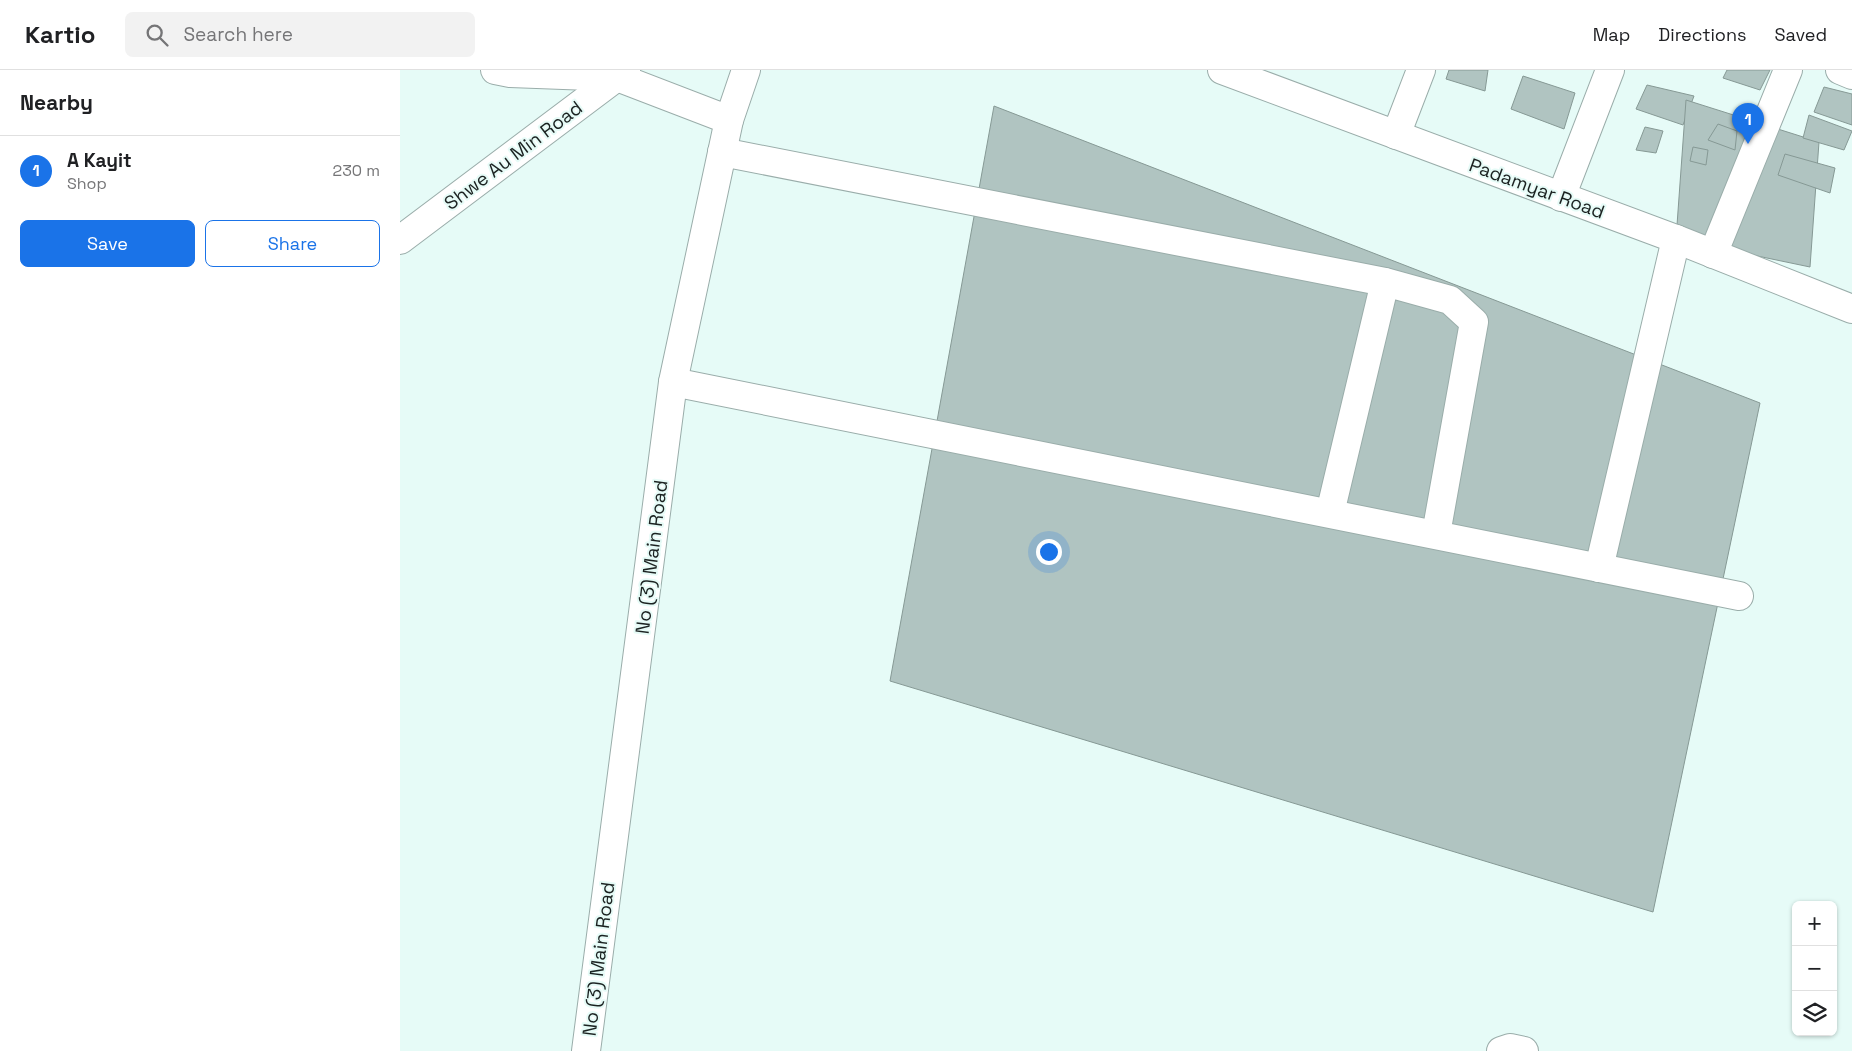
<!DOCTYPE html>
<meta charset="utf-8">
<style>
:root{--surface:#fff;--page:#f2f2f2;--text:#202124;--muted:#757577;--line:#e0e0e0;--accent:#1a73e8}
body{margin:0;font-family:"Space Grotesk",sans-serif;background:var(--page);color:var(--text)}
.controls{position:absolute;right:15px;bottom:15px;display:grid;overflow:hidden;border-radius:8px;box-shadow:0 1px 4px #0004}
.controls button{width:45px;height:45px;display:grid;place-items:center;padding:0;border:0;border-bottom:1px solid var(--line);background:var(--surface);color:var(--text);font:25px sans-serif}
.you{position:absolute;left:648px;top:481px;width:18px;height:18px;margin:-12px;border:4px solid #fff;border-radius:50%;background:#1a73e8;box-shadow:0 0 0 8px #1a73e833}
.badge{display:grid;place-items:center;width:32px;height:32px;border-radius:50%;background:var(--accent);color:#fff;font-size:16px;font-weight:700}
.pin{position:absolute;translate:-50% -41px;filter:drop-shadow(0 1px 2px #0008)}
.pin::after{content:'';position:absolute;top:26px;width:18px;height:15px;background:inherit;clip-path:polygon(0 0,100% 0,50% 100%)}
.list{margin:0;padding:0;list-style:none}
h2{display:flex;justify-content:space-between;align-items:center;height:65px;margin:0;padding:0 20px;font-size:21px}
h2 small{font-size:16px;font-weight:400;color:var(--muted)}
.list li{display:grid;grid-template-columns:32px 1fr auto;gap:15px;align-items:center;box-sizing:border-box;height:70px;padding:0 20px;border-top:1px solid var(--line)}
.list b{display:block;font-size:19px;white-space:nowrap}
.list p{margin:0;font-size:16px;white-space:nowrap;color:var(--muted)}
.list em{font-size:16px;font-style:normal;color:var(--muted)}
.actions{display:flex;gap:10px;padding:15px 20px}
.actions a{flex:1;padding:11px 0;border:1px solid var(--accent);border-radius:8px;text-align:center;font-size:18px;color:var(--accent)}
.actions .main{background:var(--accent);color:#fff}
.icon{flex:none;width:28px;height:28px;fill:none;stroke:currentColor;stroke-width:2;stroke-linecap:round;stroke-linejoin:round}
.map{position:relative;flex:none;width:1452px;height:981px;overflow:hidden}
header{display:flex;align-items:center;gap:30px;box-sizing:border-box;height:70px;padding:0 25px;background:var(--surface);border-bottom:1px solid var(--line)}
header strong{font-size:24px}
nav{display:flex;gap:28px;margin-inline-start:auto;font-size:18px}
.search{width:350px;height:45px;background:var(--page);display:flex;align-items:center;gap:12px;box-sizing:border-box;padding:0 18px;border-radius:8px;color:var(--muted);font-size:19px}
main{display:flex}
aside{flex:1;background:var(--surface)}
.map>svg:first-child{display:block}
.building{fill:#b0c4c1;stroke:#869995}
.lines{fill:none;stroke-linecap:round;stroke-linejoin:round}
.minor-casing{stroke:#9aadaa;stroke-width:30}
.major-casing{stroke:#9aadaa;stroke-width:30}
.minor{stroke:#fff;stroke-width:28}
.major{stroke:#fff;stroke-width:28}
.labels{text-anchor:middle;stroke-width:4;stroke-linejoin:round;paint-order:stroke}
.street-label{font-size:19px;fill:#1b2221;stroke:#e6fbf7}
</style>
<header>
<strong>Kartio</strong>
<div class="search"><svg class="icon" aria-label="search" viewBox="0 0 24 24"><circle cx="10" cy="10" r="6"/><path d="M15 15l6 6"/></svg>Search here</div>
<nav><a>Map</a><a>Directions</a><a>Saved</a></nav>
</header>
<main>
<aside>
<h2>Nearby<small></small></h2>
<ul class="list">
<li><span class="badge">1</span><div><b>A Kayit</b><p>Shop</p></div><em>230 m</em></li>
</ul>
<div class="actions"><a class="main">Save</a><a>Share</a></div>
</aside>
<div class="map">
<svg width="1452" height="981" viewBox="0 0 1452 981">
<rect width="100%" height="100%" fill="#e6fbf7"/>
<!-- building -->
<g class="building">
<polygon points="1049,0 1088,0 1085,21 1046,9"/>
<polygon points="1327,0 1370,0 1360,20 1323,8"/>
<polygon points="1123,6 1175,23 1164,59 1111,39"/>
<polygon points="1247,15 1294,26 1283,55 1236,39"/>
<polygon points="1424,17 1452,24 1452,55 1414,42"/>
<polygon points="1286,30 1419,72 1410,197 1276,169"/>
<polygon points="594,36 1360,333 1253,842 490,611"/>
<polygon points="1409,45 1452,61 1444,80 1403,68"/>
<polygon points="1318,54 1337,61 1335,80 1308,70"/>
<polygon points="1245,57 1263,61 1256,83 1236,80"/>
<polygon points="1293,77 1308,80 1306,95 1290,91"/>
<polygon points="1385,84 1435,98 1430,123 1378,105"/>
</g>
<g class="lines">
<defs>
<g id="minor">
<polyline points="95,0 110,3 217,7 329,50"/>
<polyline points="822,0 1276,169 1452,239"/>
<polyline points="1440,0 1452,5"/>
<polyline points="996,65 1021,0"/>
<polyline points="322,82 985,212 1050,230 1074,252 1036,464"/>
<polyline points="1161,127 1210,0"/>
<polyline points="0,170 226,0"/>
<polyline points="1313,184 1388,0"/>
<polyline points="273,312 1339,526"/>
<polyline points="930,443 985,212"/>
<polyline points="1199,498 1276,169"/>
<polyline points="1101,981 1110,978 1124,981"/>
</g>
<polyline id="major" points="186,981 273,312 329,50 346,0"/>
</defs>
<!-- minor casing -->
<use href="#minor" class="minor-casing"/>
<!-- major casing -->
<use href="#major" class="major-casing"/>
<!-- minor -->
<use href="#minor" class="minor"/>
<!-- major -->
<use href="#major" class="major"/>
</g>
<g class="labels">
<!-- street labels -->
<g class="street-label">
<text transform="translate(113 85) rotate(-37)" y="7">Shwe Au Min Road</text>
<text transform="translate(1137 118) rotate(20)" y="7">Padamyar Road</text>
<text transform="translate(251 487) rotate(-83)" y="7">No (3) Main Road</text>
<text transform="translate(198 889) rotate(-83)" y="7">No (3) Main Road</text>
</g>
</g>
</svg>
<div class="controls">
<button>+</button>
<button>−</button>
<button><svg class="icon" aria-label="layers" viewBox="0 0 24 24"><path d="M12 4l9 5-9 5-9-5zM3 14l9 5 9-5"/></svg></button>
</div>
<div class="you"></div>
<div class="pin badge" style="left:1348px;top:74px">1</div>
</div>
</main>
